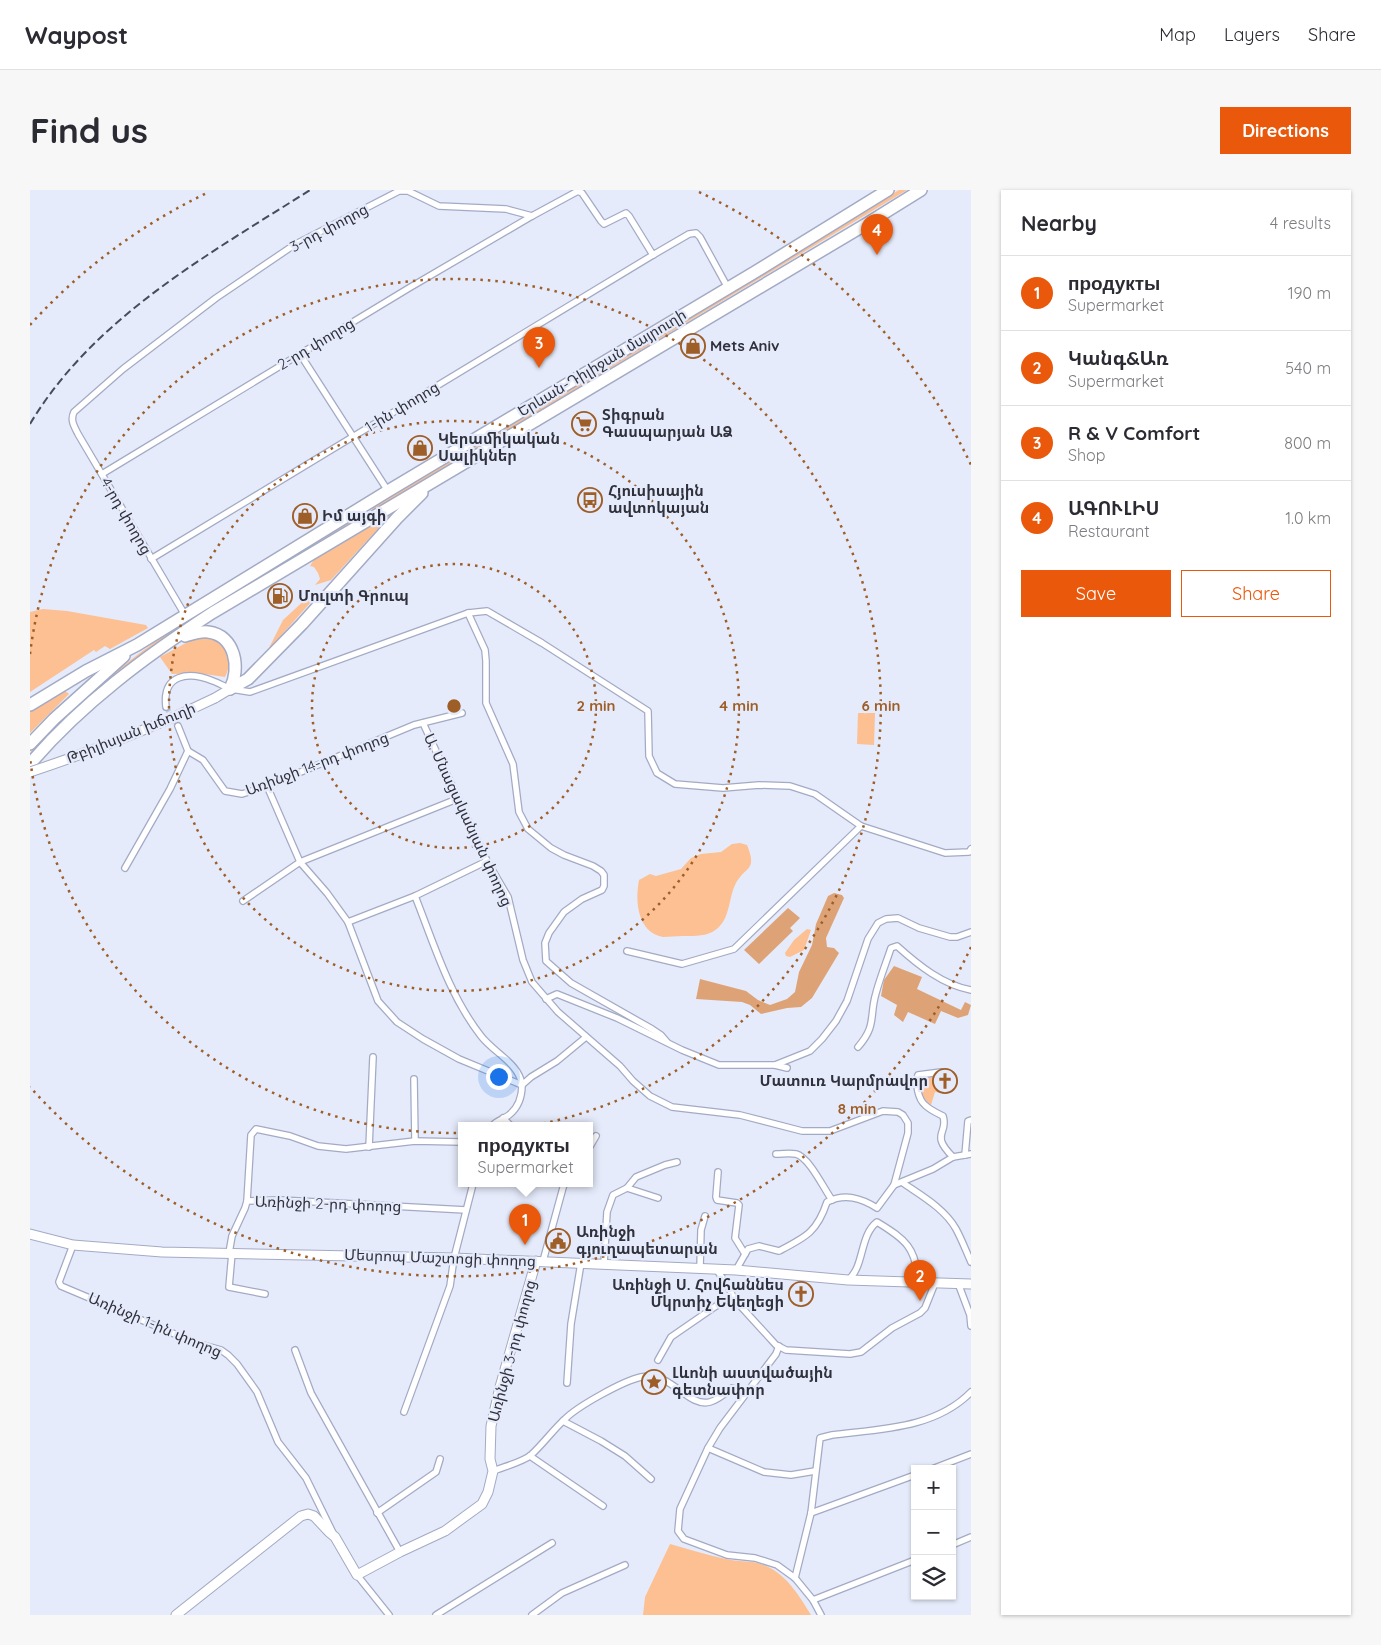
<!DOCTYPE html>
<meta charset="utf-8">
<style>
:root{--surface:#fff;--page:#f7f7f7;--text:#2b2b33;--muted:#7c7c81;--line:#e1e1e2;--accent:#ea580c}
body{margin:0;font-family:Quicksand,"Noto Sans Armenian",sans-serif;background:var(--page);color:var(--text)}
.controls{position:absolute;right:15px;bottom:15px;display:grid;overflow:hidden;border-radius:0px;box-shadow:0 1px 4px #0004}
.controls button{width:45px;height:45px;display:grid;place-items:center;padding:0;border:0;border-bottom:1px solid var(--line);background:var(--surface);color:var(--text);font:25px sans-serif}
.you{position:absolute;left:468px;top:886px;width:18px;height:18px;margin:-12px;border:4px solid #fff;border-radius:50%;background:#1a73e8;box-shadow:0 0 0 8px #1a73e833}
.badge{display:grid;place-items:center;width:32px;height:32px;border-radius:50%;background:var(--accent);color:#fff;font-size:16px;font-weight:700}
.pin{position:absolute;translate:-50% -41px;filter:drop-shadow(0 1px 2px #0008)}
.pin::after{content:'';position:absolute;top:26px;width:18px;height:15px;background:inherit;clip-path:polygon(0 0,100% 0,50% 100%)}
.popup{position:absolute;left:428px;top:932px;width:135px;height:65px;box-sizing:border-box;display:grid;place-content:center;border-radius:0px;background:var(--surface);filter:drop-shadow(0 1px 4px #0005);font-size:16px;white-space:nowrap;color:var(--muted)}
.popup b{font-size:19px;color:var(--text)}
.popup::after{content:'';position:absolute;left:50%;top:100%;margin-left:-10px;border:10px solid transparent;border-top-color:var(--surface)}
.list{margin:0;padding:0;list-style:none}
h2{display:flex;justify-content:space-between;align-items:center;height:65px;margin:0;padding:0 20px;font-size:21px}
h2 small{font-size:16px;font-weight:400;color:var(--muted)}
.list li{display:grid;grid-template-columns:32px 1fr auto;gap:15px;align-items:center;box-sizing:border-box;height:75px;padding:0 20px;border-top:1px solid var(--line)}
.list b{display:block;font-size:19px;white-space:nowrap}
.list p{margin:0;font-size:16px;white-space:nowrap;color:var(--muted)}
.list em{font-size:16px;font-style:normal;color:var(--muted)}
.actions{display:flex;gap:10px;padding:15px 20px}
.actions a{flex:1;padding:11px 0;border:1px solid var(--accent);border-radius:0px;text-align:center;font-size:18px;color:var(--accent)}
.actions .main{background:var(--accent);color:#fff}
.icon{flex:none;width:28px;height:28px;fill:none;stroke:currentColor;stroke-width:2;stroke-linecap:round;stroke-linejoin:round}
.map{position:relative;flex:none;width:941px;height:1425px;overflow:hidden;border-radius:0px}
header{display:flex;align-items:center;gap:30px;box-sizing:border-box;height:70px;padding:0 25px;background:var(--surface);border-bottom:1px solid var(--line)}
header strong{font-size:24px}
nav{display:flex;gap:28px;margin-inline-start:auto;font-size:18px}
.intro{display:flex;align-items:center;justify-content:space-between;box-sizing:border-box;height:120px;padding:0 30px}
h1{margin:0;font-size:35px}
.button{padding:12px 22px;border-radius:0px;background:var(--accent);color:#fff;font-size:18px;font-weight:700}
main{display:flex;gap:30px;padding:0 30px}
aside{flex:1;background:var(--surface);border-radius:0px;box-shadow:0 1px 4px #0004}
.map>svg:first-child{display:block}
.green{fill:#fcc093}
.forest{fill:#dda376}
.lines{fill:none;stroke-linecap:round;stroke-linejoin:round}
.street-tunnel{stroke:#c1c6d5;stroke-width:5.5;stroke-dasharray:5.5 3;stroke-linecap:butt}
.street-casing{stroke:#a3aac4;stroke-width:8}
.secondary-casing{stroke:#a3aac4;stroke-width:11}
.primary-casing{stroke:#a3aac4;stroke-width:11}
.highway-casing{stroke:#a3aac4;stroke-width:14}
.street{stroke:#fff;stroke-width:5.5}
.secondary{stroke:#fff;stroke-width:9}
.primary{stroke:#fff;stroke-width:9}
.highway{stroke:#fff;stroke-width:11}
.rail{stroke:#494c58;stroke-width:2;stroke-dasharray:8 4;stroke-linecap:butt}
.primary-bridge-casing{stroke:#a3aac4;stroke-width:11;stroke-linecap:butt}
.primary-bridge{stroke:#fff;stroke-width:9}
.ring{fill:none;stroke:#9e5e27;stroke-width:2.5;stroke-dasharray:2.5 5}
.labels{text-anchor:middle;stroke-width:4.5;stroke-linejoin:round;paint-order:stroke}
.street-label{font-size:15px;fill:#2f313c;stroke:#e6ebfb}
.poi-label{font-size:15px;font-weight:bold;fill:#2f313c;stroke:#e6ebfb;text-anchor:start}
.centre{fill:#9e5e27;stroke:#e6ebfb;stroke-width:2.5}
.ring-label{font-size:15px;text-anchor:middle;font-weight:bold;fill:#9e5e27;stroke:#e6ebfb;stroke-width:4.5;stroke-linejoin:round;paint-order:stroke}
</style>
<header>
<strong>Waypost</strong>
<nav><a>Map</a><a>Layers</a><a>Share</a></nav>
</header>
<div class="intro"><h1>Find us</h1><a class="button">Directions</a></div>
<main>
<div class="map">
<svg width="941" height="1425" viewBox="0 0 941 1425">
<rect width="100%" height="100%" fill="#e6ebfb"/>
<!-- green -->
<g class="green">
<polygon points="869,0 877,0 343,321 341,317"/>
<polygon points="368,317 301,390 285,395 290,389 288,383 284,377 280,376 288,363"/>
<polygon points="329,324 330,327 186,416 184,414"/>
<polygon points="290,402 239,459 239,458 253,430 278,407"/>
<polygon points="13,419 37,421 116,435 118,438 80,459 75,456 66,462 64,460 0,502 0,422"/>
<path d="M168,424L170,425L0,567C0,555 17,543 26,535C69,493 116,455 168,424Z"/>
<path d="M180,446C197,456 205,468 195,487L168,483L142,484L130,467L165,448Z"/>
<polygon points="35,501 39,504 0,543 0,522"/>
<polygon points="828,523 845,523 844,555 827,554"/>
<path d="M710,653L717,655C728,682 715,675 705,695C699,708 700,726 689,737C679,747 665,746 653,746C646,746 639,747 633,747C607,742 605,711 609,690L620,684L626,686L651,679L661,668L671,664L691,662L702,654Z"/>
<polygon points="777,739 781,740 774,760 760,767 756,766 755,763 764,750"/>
<path d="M907,884L920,890L918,897L912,903L905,902L901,915C889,905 890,900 889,885Z"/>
<path d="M640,1354C659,1359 677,1365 696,1369C705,1371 714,1371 723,1372C752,1377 767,1402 781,1425H613L615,1407Z"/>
</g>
<!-- forest -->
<g class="forest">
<polygon points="804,703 812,705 814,708 796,748 797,757 804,758 809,763 782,808 771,817 757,818 731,824 720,815 712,812 666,809 670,789 716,801 728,810 740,815 757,809 765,802 769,782 782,755 786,734 798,706"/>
<polygon points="758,718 770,728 760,738 763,741 729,774 714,760"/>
<polygon points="864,776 892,787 887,799 931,820 935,812 941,815 938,825 928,828 911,821 905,834 878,822 873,832 864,825 867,815 851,806 854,790"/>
</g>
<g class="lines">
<!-- street-tunnel -->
<polyline class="street-tunnel" points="136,517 148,536"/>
<defs>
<g id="street">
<polyline points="270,164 358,301"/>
<polyline points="72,284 379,98 502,26"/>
<polyline points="121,369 623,65"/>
<polyline points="438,423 455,460 456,471 456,513 483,574 489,622 498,639 521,658 534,665 563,676 571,681 574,685 574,696 572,700 552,709 534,722 519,743 515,753 516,771 541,793 622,839 631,845 637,852"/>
<path d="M155,425L48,244C44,236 40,230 44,222L93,179L186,108L264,55L369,1H378L409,16L476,19L502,26L548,1L552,3L571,31L574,34L596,23L599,26L623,65L659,44L666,43L670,47L698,98"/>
<path d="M136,517C132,484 158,481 183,491C189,493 195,497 201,499C207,500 214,501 220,502L438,423L457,421L512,453L618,521L619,566L627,583L645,594L693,598L729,595L760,596L785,604L831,636L704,759L652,774L597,761"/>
<polyline points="393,533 457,671 478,707 493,770 502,792 528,822 590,876 603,891 620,906 642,917 710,925 772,941 800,941 853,921 868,922 873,925 878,933 878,943 864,995"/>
<polyline points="158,561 173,570 195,601 212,604 237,596 384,535 432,523"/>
<path d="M237,596L270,672L297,703L318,732L348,811L367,832L393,849L429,869L492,895C492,906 489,917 479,925C474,929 467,930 462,936"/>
<polyline points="831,636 915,663 939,662 941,659"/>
<polyline points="95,678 140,599 158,561 148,536"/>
<path d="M385,706C404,754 419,805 451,846C464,863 489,873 492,895"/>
<polyline points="213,711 270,672 427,609"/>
<polyline points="318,732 385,706 457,671"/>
<polyline points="516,809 527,804 587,828 652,860 689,875 745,875 757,878"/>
<path d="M828,857C847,835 839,827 846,803C850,788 856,773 861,758L867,756C888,775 913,795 941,800"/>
<polyline points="745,875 780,861 792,849 806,831 817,811 838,749 848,733 856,729 868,728 889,738 920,747 927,747 941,742"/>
<path d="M911,882L888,885C885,893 888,909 895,915C900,920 907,923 913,926C919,944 899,943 923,967"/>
<polyline points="384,889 385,951"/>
<polyline points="492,895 501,887 527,871 556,847"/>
<polyline points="473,928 481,936"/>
<polyline points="339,957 343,867"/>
<polyline points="559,958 566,946"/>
<path d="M746,964C753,964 760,963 766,964C779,967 794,999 802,1010"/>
<polyline points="935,965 938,931 941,930"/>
<polyline points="688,982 686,1007 687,1010 707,1013 709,1015 705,1048 715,1064"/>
<path d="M873,993C892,1006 915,1019 926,1039C932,1050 936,1061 941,1072"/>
<polyline points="597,998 628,1008"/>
<polyline points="217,1011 221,945 226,939 260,946 288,956 316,959 385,951 431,952"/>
<polyline points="43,1055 29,1092 31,1096 166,1153 191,1160 198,1165 207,1174 227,1202 248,1252 276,1288 303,1343"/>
<polyline points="199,1063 202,1046 215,1018 217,1011 250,1010 436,1020"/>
<polyline points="202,1063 199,1097 235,1104"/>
<polyline points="513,1071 534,994"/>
<polyline points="574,1074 577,1022 583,1005 597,998 606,987 635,975 647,972"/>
<polyline points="670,1078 671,1040 675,1026"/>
<polyline points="686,1079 698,1096 704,1109 746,1155 756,1160 820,1164 831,1162 862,1138 890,1123 895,1118 905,1093"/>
<path d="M706,1080L718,1059L729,1056L749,1061C776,1047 787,1042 797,1012C815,1003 831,1008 847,1018L864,995L903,979L923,967L941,964"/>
<path d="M818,1090C835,1076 829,1046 847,1032C875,1049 887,1058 888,1093"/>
<polyline points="928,1093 940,1125 941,1136"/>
<polyline points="749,1156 746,1164 690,1238 678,1258 650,1319 648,1341 654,1349 697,1365 725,1368 747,1375 765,1388 783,1410 791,1425"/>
<polyline points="265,1160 281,1203 370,1362"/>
<polyline points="628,1170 641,1147 686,1116 704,1109"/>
<polyline points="537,1193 541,1134 551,1073"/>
<polyline points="374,1222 420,1096 424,1068 443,994"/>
<polyline points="533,1231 571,1251 595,1266 621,1289"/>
<polyline points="678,1258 734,1282 761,1285 785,1281"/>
<polyline points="500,1266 573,1316"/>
<polyline points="902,1279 941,1264"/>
<path d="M463,1281C473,1277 493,1272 501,1265C513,1254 523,1240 535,1229C548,1216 593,1191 611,1187C641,1180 657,1218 680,1212C688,1210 696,1203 702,1198L717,1202"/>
<polyline points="347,1323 406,1282 410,1269"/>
<polyline points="781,1323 885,1285"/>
<polyline points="922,1355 941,1347"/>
<polyline points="327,1385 359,1425"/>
<path d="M765,1388L781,1323L790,1248L802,1245C849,1239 905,1239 941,1202"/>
<polyline points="783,1410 885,1370"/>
<polyline points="406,1425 522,1353"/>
<polyline points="502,1425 532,1403 595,1375"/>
</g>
<g id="secondary">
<polyline points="0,1044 43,1055 132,1062 424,1068 706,1080 818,1090 941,1094"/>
<polyline points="146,1425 271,1326 278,1324 284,1326 299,1342 305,1347 327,1385 370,1362 415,1341 452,1314 458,1302 463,1281 460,1269 461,1236 470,1197 506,1071"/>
</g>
<polyline id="primary" points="185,508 200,499"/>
<g id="highway">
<path d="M155,446C162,444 170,441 178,442C205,445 211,478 200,499"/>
<polyline points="200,499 218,489 272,434 367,328 392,303"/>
<polyline points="0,515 56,481 107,455 358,301 725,82 858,0"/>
<polyline points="0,554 24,529 94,466"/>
<path d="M0,574C51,514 116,466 182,423L838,33L891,0"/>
</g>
</defs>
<!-- street casing -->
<use href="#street" class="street-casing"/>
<!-- secondary casing -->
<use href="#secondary" class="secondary-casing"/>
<!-- primary casing -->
<use href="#primary" class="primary-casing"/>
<!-- highway casing -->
<use href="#highway" class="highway-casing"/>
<!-- street -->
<use href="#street" class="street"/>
<!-- secondary -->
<use href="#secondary" class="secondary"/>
<!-- primary -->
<use href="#primary" class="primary"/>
<!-- highway -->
<use href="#highway" class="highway"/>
<!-- rail -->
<path class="rail" d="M0,234C64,127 178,65 280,0"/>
<defs>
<path id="primary-bridge" d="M0,582C63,561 125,537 185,508"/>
</defs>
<!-- primary-bridge casing -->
<use href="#primary-bridge" class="primary-bridge-casing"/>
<!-- primary-bridge -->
<use href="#primary-bridge" class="primary-bridge"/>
</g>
<!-- distance rings -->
<g class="ring">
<circle cx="424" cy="516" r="142"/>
<circle cx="424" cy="516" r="285"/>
<path d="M0 464A427 427 0 1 1 0 568"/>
<path d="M941 757A570 570 0 0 1 0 897M0 135A570 570 0 0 1 179 2M669 2A570 570 0 0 1 941 275"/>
</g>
<!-- icons -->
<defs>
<symbol id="shop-ring" viewBox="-11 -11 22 22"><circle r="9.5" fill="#e6ebfb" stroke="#9e5e27" stroke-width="1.5"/><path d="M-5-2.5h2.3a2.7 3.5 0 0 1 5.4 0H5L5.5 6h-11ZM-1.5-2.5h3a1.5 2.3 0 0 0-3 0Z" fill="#9e5e27"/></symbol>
<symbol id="supermarket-ring" viewBox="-11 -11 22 22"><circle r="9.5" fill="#e6ebfb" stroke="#9e5e27" stroke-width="1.5"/><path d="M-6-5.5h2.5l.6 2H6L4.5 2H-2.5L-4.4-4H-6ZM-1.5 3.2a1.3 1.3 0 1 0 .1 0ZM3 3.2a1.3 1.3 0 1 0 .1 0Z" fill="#9e5e27"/></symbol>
<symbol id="bus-ring" viewBox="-11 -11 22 22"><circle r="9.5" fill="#e6ebfb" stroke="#9e5e27" stroke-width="1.5"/><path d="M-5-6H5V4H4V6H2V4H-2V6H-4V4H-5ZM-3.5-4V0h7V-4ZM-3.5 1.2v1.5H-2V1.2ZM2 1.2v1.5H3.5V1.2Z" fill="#9e5e27"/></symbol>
<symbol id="fuel-ring" viewBox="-11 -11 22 22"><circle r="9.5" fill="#e6ebfb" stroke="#9e5e27" stroke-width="1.5"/><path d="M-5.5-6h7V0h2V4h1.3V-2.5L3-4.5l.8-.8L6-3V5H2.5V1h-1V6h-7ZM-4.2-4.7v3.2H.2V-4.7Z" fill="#9e5e27"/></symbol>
<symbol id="church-ring" viewBox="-11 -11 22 22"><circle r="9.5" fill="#e6ebfb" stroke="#9e5e27" stroke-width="1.5"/><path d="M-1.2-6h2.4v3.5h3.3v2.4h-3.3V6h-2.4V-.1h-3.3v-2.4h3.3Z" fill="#9e5e27"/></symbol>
<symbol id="civic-ring" viewBox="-11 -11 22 22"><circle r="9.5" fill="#e6ebfb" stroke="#9e5e27" stroke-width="1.5"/><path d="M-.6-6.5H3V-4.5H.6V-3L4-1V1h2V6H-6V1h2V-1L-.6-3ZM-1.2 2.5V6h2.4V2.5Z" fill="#9e5e27"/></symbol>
<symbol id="sight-ring" viewBox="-11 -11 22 22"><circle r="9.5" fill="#e6ebfb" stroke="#9e5e27" stroke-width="1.5"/><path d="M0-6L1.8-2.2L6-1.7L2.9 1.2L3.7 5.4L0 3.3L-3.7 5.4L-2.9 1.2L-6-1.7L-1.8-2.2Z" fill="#9e5e27"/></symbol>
</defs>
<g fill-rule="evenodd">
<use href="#shop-ring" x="649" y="142" width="28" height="28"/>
<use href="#supermarket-ring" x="540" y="220" width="28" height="28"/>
<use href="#shop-ring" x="376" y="244" width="28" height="28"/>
<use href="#bus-ring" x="546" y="296" width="28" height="28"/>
<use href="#shop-ring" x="261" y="312" width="28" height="28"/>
<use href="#fuel-ring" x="236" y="392" width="28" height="28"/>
<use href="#church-ring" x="901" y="877" width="28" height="28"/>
<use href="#civic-ring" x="514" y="1037" width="28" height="28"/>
<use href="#church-ring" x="757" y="1090" width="28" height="28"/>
<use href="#sight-ring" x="610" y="1178" width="28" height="28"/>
</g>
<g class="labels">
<!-- street labels -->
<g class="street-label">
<text transform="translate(299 38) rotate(-28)" y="5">3-րդ փողոց</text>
<text transform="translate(286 154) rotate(-31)" y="5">2-րդ փողոց</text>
<text transform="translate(572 173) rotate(-31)" y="5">Երևան-Դիլիջան մայրուղի</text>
<text transform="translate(372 217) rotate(-31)" y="5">1-ին փողոց</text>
<text transform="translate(96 326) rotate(60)" y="5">4-րդ փողոց</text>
<text transform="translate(101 543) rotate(-22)" y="5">Թբիլիսյան խճուղի</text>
<text transform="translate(287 574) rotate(-21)" y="5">Առինջի 14-րդ փողոց</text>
<text transform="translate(438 630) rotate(65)" y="5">Ա. Մնացականյան փողոց</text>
<text transform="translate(298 1014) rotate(2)" y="5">Առինջի 2-րդ փողոց</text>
<text transform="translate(410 1068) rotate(2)" y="5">Մեսրոպ Մաշտոցի փողոց</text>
<text transform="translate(125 1135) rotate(23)" y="5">Առինջի 1-ին փողոց</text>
<text transform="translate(482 1161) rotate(-75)" y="5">Առինջի 3-րդ փողոց</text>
</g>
<!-- poi labels -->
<g class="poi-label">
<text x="680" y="161">Mets Aniv</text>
<text x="572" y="230">Տիգրան<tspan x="572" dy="17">Գասպարյան ԱՁ</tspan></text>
<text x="408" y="254">Կերամիկական<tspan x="408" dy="17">Սալիկներ</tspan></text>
<text x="578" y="306">Հյուսիսային<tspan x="578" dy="17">ավտոկայան</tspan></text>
<text x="292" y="331">Իմ այգի</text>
<text x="268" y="411">Մուլտի Գրուպ</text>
<text x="898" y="896" text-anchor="end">Մատուռ Կարմրավոր</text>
<text x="546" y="1047">Առինջի<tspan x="546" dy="17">գյուղապետարան</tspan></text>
<text x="754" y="1100" text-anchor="end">Առինջի Ս. Հովհաննես<tspan x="754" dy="17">Մկրտիչ Եկեղեցի</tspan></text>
<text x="642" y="1188">Լևոնի աստվածային<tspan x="642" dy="17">գետնափոր</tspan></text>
</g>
</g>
<circle cx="424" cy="516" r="8" class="centre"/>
<g class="ring-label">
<text x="566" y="521">2 min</text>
<text x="709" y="521">4 min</text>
<text x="851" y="521">6 min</text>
<text x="827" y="924">8 min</text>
</g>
</svg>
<div class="controls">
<button>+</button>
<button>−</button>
<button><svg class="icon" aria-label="layers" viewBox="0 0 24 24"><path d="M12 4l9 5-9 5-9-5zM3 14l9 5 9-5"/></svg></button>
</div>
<div class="you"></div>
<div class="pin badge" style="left:495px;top:1055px">1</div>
<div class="popup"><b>продукты</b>Supermarket</div>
<div class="pin badge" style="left:890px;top:1111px">2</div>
<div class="pin badge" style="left:509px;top:178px">3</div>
<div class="pin badge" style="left:847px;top:65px">4</div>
</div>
<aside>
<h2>Nearby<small>4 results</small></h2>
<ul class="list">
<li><span class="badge">1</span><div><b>продукты</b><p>Supermarket</p></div><em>190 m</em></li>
<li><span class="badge">2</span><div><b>Կանգ&amp;Առ</b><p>Supermarket</p></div><em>540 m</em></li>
<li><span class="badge">3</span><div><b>R &amp; V Comfort</b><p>Shop</p></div><em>800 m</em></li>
<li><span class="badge">4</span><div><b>ԱԳՈՒԼԻՍ</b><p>Restaurant</p></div><em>1.0 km</em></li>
</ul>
<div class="actions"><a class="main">Save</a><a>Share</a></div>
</aside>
</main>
